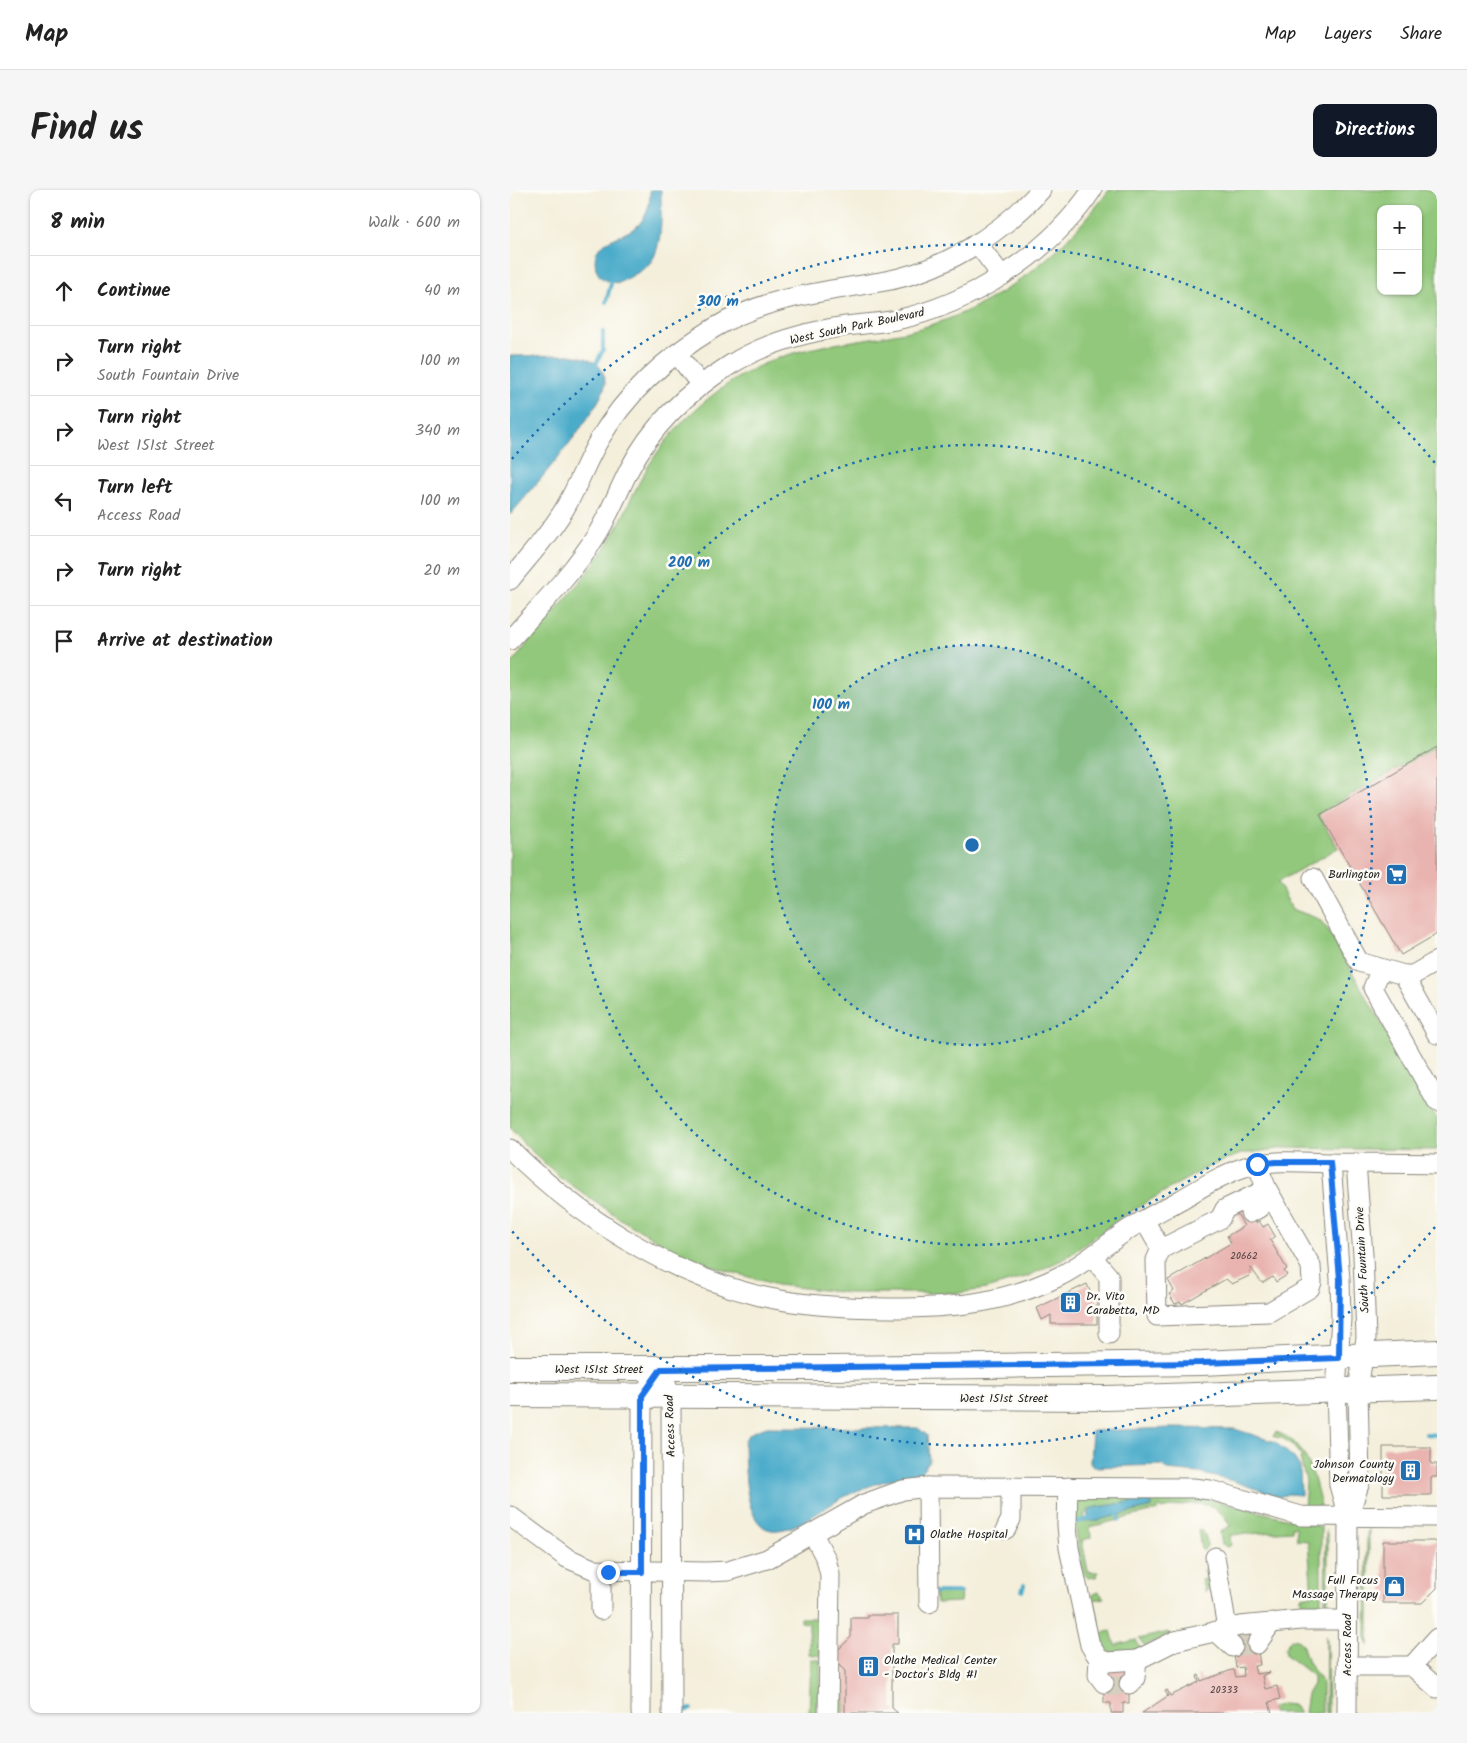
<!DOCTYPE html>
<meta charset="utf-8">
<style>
:root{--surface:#fff;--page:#f6f6f6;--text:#222;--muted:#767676;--line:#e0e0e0;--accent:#111827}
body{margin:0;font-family:Kalam,sans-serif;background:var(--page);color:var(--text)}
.controls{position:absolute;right:15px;top:15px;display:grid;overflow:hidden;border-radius:10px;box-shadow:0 1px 4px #0004}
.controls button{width:45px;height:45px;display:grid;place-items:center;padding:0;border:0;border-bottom:1px solid var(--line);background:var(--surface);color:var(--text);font:25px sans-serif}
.stop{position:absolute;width:15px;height:15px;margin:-11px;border:4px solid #1a73e8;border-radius:50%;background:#fff}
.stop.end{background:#1a73e8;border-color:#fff;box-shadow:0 1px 5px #0008}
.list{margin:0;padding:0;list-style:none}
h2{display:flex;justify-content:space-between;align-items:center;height:65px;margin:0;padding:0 20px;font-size:21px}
h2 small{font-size:16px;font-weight:400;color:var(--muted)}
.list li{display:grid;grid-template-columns:32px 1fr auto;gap:15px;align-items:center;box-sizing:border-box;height:70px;padding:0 20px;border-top:1px solid var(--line)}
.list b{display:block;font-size:19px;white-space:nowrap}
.list p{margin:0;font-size:16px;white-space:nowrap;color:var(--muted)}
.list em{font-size:16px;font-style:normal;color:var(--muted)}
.icon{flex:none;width:28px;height:28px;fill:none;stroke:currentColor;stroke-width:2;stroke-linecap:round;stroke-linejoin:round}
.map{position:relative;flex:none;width:927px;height:1523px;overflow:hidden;border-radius:10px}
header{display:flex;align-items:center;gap:30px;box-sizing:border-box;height:70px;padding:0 25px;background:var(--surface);border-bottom:1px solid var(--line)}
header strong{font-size:24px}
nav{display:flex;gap:28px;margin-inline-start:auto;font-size:18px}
.intro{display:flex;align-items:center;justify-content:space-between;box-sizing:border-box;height:120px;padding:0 30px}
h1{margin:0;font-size:35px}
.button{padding:12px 22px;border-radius:10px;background:var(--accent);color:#fff;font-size:18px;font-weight:700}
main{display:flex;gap:30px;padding:0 30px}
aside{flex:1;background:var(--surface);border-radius:10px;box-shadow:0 1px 4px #0004}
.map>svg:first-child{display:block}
.green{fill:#92c87b;stroke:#57724c;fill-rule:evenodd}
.water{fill:#4bacca;stroke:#346473}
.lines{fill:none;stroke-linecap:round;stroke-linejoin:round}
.stream{stroke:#4bacca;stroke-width:4}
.building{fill:#e9b3af}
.minor-tunnel{stroke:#d4cfbe;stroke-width:19;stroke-dasharray:19 9;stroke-linecap:butt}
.minor-casing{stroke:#88867c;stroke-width:21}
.major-casing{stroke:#88867c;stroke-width:26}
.minor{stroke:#fff;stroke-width:19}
.major{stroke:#fff;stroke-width:24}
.route{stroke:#1a73e8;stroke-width:6}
.ring{fill:none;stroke:#1f6fb2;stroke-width:2.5;stroke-dasharray:2.5 5}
.labels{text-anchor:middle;stroke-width:5;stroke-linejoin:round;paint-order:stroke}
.number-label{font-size:10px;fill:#4f4241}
.street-label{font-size:12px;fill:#1c1c1c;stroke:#fdfcf7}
.poi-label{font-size:12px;fill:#1c1c1c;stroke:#fdfcf7;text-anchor:end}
.centre{fill:#1f6fb2;stroke:#fdfcf7;stroke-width:2.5}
.ring-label{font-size:15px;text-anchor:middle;font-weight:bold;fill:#1f6fb2;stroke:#fdfcf7;stroke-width:5;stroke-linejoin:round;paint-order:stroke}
</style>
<header>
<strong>Map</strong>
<nav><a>Map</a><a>Layers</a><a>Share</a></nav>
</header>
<div class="intro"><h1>Find us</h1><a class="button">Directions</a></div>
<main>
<aside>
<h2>8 min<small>Walk · 600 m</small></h2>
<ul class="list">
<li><svg class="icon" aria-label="ahead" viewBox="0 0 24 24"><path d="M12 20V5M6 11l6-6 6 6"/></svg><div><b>Continue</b></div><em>40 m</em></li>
<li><svg class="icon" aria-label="right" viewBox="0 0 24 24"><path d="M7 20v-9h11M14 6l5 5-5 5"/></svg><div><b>Turn right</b><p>South Fountain Drive</p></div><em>100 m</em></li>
<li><svg class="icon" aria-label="right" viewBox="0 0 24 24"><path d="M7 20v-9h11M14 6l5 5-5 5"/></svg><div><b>Turn right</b><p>West 151st Street</p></div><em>340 m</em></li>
<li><svg class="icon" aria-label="left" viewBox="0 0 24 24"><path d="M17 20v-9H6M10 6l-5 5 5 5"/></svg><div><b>Turn left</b><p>Access Road</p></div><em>100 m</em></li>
<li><svg class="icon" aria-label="right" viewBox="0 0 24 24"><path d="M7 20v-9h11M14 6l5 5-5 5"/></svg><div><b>Turn right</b></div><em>20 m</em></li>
<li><svg class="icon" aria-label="arrive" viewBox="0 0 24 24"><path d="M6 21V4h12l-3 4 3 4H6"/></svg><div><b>Arrive at destination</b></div></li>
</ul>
</aside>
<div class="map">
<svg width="927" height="1523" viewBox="0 0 927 1523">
<rect width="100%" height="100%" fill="#fdfcf7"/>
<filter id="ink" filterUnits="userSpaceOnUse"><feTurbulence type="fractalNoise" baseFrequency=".02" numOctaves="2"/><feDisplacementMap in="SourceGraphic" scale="10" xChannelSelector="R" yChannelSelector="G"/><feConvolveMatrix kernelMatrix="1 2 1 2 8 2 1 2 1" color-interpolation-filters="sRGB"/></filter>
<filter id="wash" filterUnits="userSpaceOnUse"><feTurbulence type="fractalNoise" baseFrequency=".0096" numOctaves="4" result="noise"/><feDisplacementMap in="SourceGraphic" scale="20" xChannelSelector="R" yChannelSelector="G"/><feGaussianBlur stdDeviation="1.12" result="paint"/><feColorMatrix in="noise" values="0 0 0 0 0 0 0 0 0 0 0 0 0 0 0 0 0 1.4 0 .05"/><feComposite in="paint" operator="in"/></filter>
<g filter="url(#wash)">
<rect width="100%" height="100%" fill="#f4efdb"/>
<!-- green -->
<g class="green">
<path d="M599,0H927V556L808,624L828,658L768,692L782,719L809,729L816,737L927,929V960L775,958L731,964L700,976L662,997L612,1027L556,1068L516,1087L476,1099L448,1103H339L267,1095L207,1078L164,1060L112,1030L50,987L17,957L0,938V476C30,436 65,401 94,360C109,338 118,313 131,289C153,248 187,213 227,188C279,156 327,155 384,144C474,128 546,72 599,0ZM871,19H908V101H871Z"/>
<path d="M766,1242C798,1252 804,1287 811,1316L794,1318L796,1291L790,1268L792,1267L783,1256L770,1246L769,1248L763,1246Z"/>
<path d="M575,1305H646V1308H650V1305L686,1306L811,1337V1420L805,1422L792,1421L791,1407L802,1405L798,1351L787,1350L786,1337H782V1341L720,1345L721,1355L717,1357L712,1354L710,1342L720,1336C706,1306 678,1313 652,1319L651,1317L647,1318L648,1320L611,1329L610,1325L642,1317L639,1311H627L582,1318L576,1322L572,1331H565L567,1312Z"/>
<polygon points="607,1325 608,1330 580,1337 581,1348 572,1350 578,1382 589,1382 586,1387 578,1388 572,1382 565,1334"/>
<polygon points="859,1338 859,1456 856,1447 857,1344"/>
<path d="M688,1339C696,1342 696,1348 697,1356L693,1361L691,1359Z"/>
<polygon points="816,1340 818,1349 818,1410 815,1416"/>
<polygon points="696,1378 699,1380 701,1398 695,1402 691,1390 697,1389 694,1380"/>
<polygon points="425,1402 451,1402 450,1412 427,1413"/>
<path d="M589,1402L594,1408L584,1410L591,1443L601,1441L605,1455L626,1450L630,1458C616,1466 602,1466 589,1457L579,1409L584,1404Z"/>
<polygon points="290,1428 304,1428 310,1433 310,1466 299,1464 299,1433 290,1432"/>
<polygon points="658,1442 659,1444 635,1456 629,1449"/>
<polygon points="816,1446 817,1451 818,1523 815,1523"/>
<polygon points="781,1449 788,1450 792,1454 798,1472 812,1492 812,1523 794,1523 797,1504 803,1494 803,1486 776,1465 775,1458"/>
<polygon points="301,1469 310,1470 311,1523 299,1523"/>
<polygon points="331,1488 335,1489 335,1523 327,1523 328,1497"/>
<polygon points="772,1514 783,1515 790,1523 762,1523 761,1518"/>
</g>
<!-- water -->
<g class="water">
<path d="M140,0H151C151,21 153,48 144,67C138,79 120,87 109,93C97,92 89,90 86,78C79,47 115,50 130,33C139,22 140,13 140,0Z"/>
<path d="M58,165C76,167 95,171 95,194C94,217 18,304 0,325V166Z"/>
<path d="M257,1237L408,1238L417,1245L419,1271L412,1282C386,1288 360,1294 336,1306C315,1316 292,1338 268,1340C262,1341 254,1339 250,1334C234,1317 235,1276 234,1253C238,1241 246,1241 257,1237Z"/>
<polygon points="662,1238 725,1239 765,1252 784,1268 790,1277 791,1305 778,1304 769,1307 723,1291 689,1283 657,1280 652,1275 583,1277 580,1273 582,1241"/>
<polygon points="633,1310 642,1312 642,1317 581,1332 577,1324 582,1318"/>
</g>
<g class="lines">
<!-- stream -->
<g class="stream">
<polyline points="96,112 102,90"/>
<polyline points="85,176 93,160 93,142"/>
<polyline points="916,1244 927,1245"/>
<polyline points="608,1325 609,1330"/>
<polyline points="564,1333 581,1328"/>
<polyline points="512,1401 514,1395"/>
<polyline points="425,1402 451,1402"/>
<polyline points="169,1522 181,1519"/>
</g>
</g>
<g id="blocks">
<!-- building -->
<g class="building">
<polygon points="927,557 927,744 891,765 810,625"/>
<polygon points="736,1016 746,1033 749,1031 753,1037 758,1034 765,1046 760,1050 777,1079 774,1081 777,1085 766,1092 763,1087 752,1093 741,1078 739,1086 722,1094 716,1089 672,1114 671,1112 665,1114 659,1104 664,1101 658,1090 721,1053 717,1046 734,1036 726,1022"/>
<polygon points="577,1094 582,1106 580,1108 587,1108 587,1134 541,1134 541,1125 532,1130 527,1118"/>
<polygon points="873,1257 921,1257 921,1274 927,1274 927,1287 921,1287 921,1305 873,1305"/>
<polygon points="873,1351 925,1351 927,1353 927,1398 912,1413 873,1413"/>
<polygon points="358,1425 388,1425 388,1454 382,1454 382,1518 388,1523 335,1523 335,1481 327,1473 327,1461 341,1447 341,1428 358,1428"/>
<polygon points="745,1440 750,1475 744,1476 746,1484 760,1482 752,1486 755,1499 767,1496 770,1509 759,1512 762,1523 632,1523 658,1506 655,1501 657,1500 660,1506 689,1492 687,1486 689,1485 691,1491 722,1480 724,1480 726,1487 734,1486 733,1477 726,1478 721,1444"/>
<polygon points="594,1478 619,1478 619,1513 613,1513 613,1523 601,1523 601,1513 594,1513"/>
</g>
</g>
</g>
<g filter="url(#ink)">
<use href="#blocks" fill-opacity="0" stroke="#88867c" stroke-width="1"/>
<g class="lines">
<!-- minor-tunnel -->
<g class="minor-tunnel">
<polyline points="723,1457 747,1454"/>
<polyline points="594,1493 603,1496 619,1494"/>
</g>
<defs>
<g id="minor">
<polyline points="467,53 492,86"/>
<polyline points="167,164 191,195"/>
<path d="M0,390C19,366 40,344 55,318C68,296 76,272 89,250C116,204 158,166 204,138C255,107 312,102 370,92C432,82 489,45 531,0"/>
<path d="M0,450C30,416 62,384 86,346C99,325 108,302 119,280C142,235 177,202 220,175C253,154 297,142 336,136C353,134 370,133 386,130C461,114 539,64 582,0"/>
<polyline points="803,688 849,772 894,785 903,785 927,771"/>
<polyline points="871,779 863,798 927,912"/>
<polyline points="894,785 927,844"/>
<path d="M0,959C69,1027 156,1083 250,1106C293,1116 337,1118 381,1118C442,1118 492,1114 548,1087C575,1074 595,1055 619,1039C636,1028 654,1019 672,1009C692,997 713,984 735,977C763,969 792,972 821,973C856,973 892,973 927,974"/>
<polyline points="821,973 830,1089 831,1129 826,1199 829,1295 838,1327 837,1523"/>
<polyline points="747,975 757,999 801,1076 802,1092 800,1098 759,1122 647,1126 646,1070 651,1059 710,1029 715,1019 757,999"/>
<polyline points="740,1023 749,1018 750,1002"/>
<polyline points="634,1030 651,1059"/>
<polyline points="582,1067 599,1087 599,1144"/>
<polyline points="156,1193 161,1206 162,1523"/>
<polyline points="418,1297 419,1413"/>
<polyline points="558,1297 557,1335 559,1358 580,1455 589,1469 597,1472 627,1470 665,1451 730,1436 791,1430 837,1430"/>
<polyline points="0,1326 57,1368 85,1380 196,1382 218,1381 257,1369 354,1314 393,1300 418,1297 683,1298 700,1300 791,1326 927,1327"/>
<polyline points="838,1327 850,1292 848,1199 856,1148 853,1065 846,973"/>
<polyline points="496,1339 501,1329 501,1297"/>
<polyline points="303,1344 316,1369 320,1385 318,1523"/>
<polyline points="705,1367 717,1438"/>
<polyline points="91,1420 91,1390 97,1382"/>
<polyline points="706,1441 723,1457"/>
<polyline points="747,1454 762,1432"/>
<polyline points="589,1469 588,1485 594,1493"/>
<polyline points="837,1476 902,1476 927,1498"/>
<polyline points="902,1476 927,1448"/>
<polyline points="619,1494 625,1488 627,1470"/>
<polyline points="131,1523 132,1206 151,1179"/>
</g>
<g id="major">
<polyline points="0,1178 322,1178 692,1173 927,1162"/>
<polyline points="0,1205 596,1208 927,1197"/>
</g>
</defs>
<!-- minor casing -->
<use href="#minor" class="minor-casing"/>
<!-- major casing -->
<use href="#major" class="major-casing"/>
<!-- minor -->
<use href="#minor" class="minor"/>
<!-- major -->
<use href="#major" class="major"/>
</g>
</g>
<g class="lines" filter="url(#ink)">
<!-- route -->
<polyline class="route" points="98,1382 132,1382 132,1206 151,1179 692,1173 829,1168 830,1089 820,972 766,972 747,974"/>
</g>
<!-- distance rings -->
<circle cx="462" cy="655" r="200" fill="#1f6fb2" fill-opacity=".12"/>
<g class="ring">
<circle cx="462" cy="655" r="200"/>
<circle cx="462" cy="655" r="400"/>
<path d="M925 1037A600 600 0 0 1 2 1041M2 269A600 600 0 0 1 925 273"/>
</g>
<!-- icons -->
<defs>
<symbol id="supermarket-square" viewBox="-11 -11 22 22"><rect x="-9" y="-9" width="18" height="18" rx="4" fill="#1f6fb2" stroke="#fdfcf7"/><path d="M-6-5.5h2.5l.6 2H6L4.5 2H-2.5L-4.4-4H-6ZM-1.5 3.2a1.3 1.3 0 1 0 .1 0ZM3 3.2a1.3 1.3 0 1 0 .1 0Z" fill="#fff"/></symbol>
<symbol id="building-square" viewBox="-11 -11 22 22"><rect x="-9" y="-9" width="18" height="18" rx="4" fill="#1f6fb2" stroke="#fdfcf7"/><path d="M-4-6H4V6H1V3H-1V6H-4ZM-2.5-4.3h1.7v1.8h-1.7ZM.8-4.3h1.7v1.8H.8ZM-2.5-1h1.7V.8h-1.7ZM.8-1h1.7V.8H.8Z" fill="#fff"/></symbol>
<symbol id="hospital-square" viewBox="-11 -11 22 22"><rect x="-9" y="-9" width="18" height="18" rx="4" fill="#1f6fb2" stroke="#fdfcf7"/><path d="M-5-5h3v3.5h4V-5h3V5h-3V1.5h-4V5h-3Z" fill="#fff"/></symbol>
<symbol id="shop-square" viewBox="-11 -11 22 22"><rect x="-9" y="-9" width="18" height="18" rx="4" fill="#1f6fb2" stroke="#fdfcf7"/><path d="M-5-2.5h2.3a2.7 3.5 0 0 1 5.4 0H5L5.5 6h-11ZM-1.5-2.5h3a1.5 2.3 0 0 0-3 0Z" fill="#fff"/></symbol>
</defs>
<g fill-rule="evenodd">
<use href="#supermarket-square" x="874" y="672" width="25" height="25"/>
<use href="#building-square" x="548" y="1100" width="25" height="25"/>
<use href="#building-square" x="888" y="1268" width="25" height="25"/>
<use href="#hospital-square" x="392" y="1332" width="25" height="25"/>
<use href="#shop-square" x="872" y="1384" width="25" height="25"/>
<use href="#building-square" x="346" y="1464" width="25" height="25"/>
</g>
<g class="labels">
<!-- number labels -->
<g class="number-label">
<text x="734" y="1069">20662</text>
<text x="714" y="1503">20333</text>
</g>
<!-- street labels -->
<g class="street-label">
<text transform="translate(347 136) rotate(-12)" y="4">West South Park Boulevard</text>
<text transform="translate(852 1070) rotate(-93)" y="4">South Fountain Drive</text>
<text x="89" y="1183">West 151st Street</text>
<text x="494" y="1212">West 151st Street</text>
<text transform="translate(160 1236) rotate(-92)" y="4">Access Road</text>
<text transform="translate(837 1455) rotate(-90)" y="4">Access Road</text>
</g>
<!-- poi labels -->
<g class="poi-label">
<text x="870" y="688">Burlington</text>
<text x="576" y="1110" text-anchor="start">Dr. Vito<tspan x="576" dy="14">Carabetta, MD</tspan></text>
<text x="884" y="1278">Johnson County<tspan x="884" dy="14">Dermatology</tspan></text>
<text x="420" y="1348" text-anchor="start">Olathe Hospital</text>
<text x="868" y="1394">Full Focus<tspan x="868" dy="14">Massage Therapy</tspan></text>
<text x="374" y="1474" text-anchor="start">Olathe Medical Center<tspan x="374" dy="14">- Doctor's Bldg #1</tspan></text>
</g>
</g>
<circle cx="462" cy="655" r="8" class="centre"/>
<g class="ring-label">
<text x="208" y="116">300 m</text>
<text x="179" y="377">200 m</text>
<text x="321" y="519">100 m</text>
</g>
</svg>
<div class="controls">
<button>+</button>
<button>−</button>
</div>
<div class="stop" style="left:747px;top:974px"></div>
<div class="stop end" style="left:98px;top:1382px"></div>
</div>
</main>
